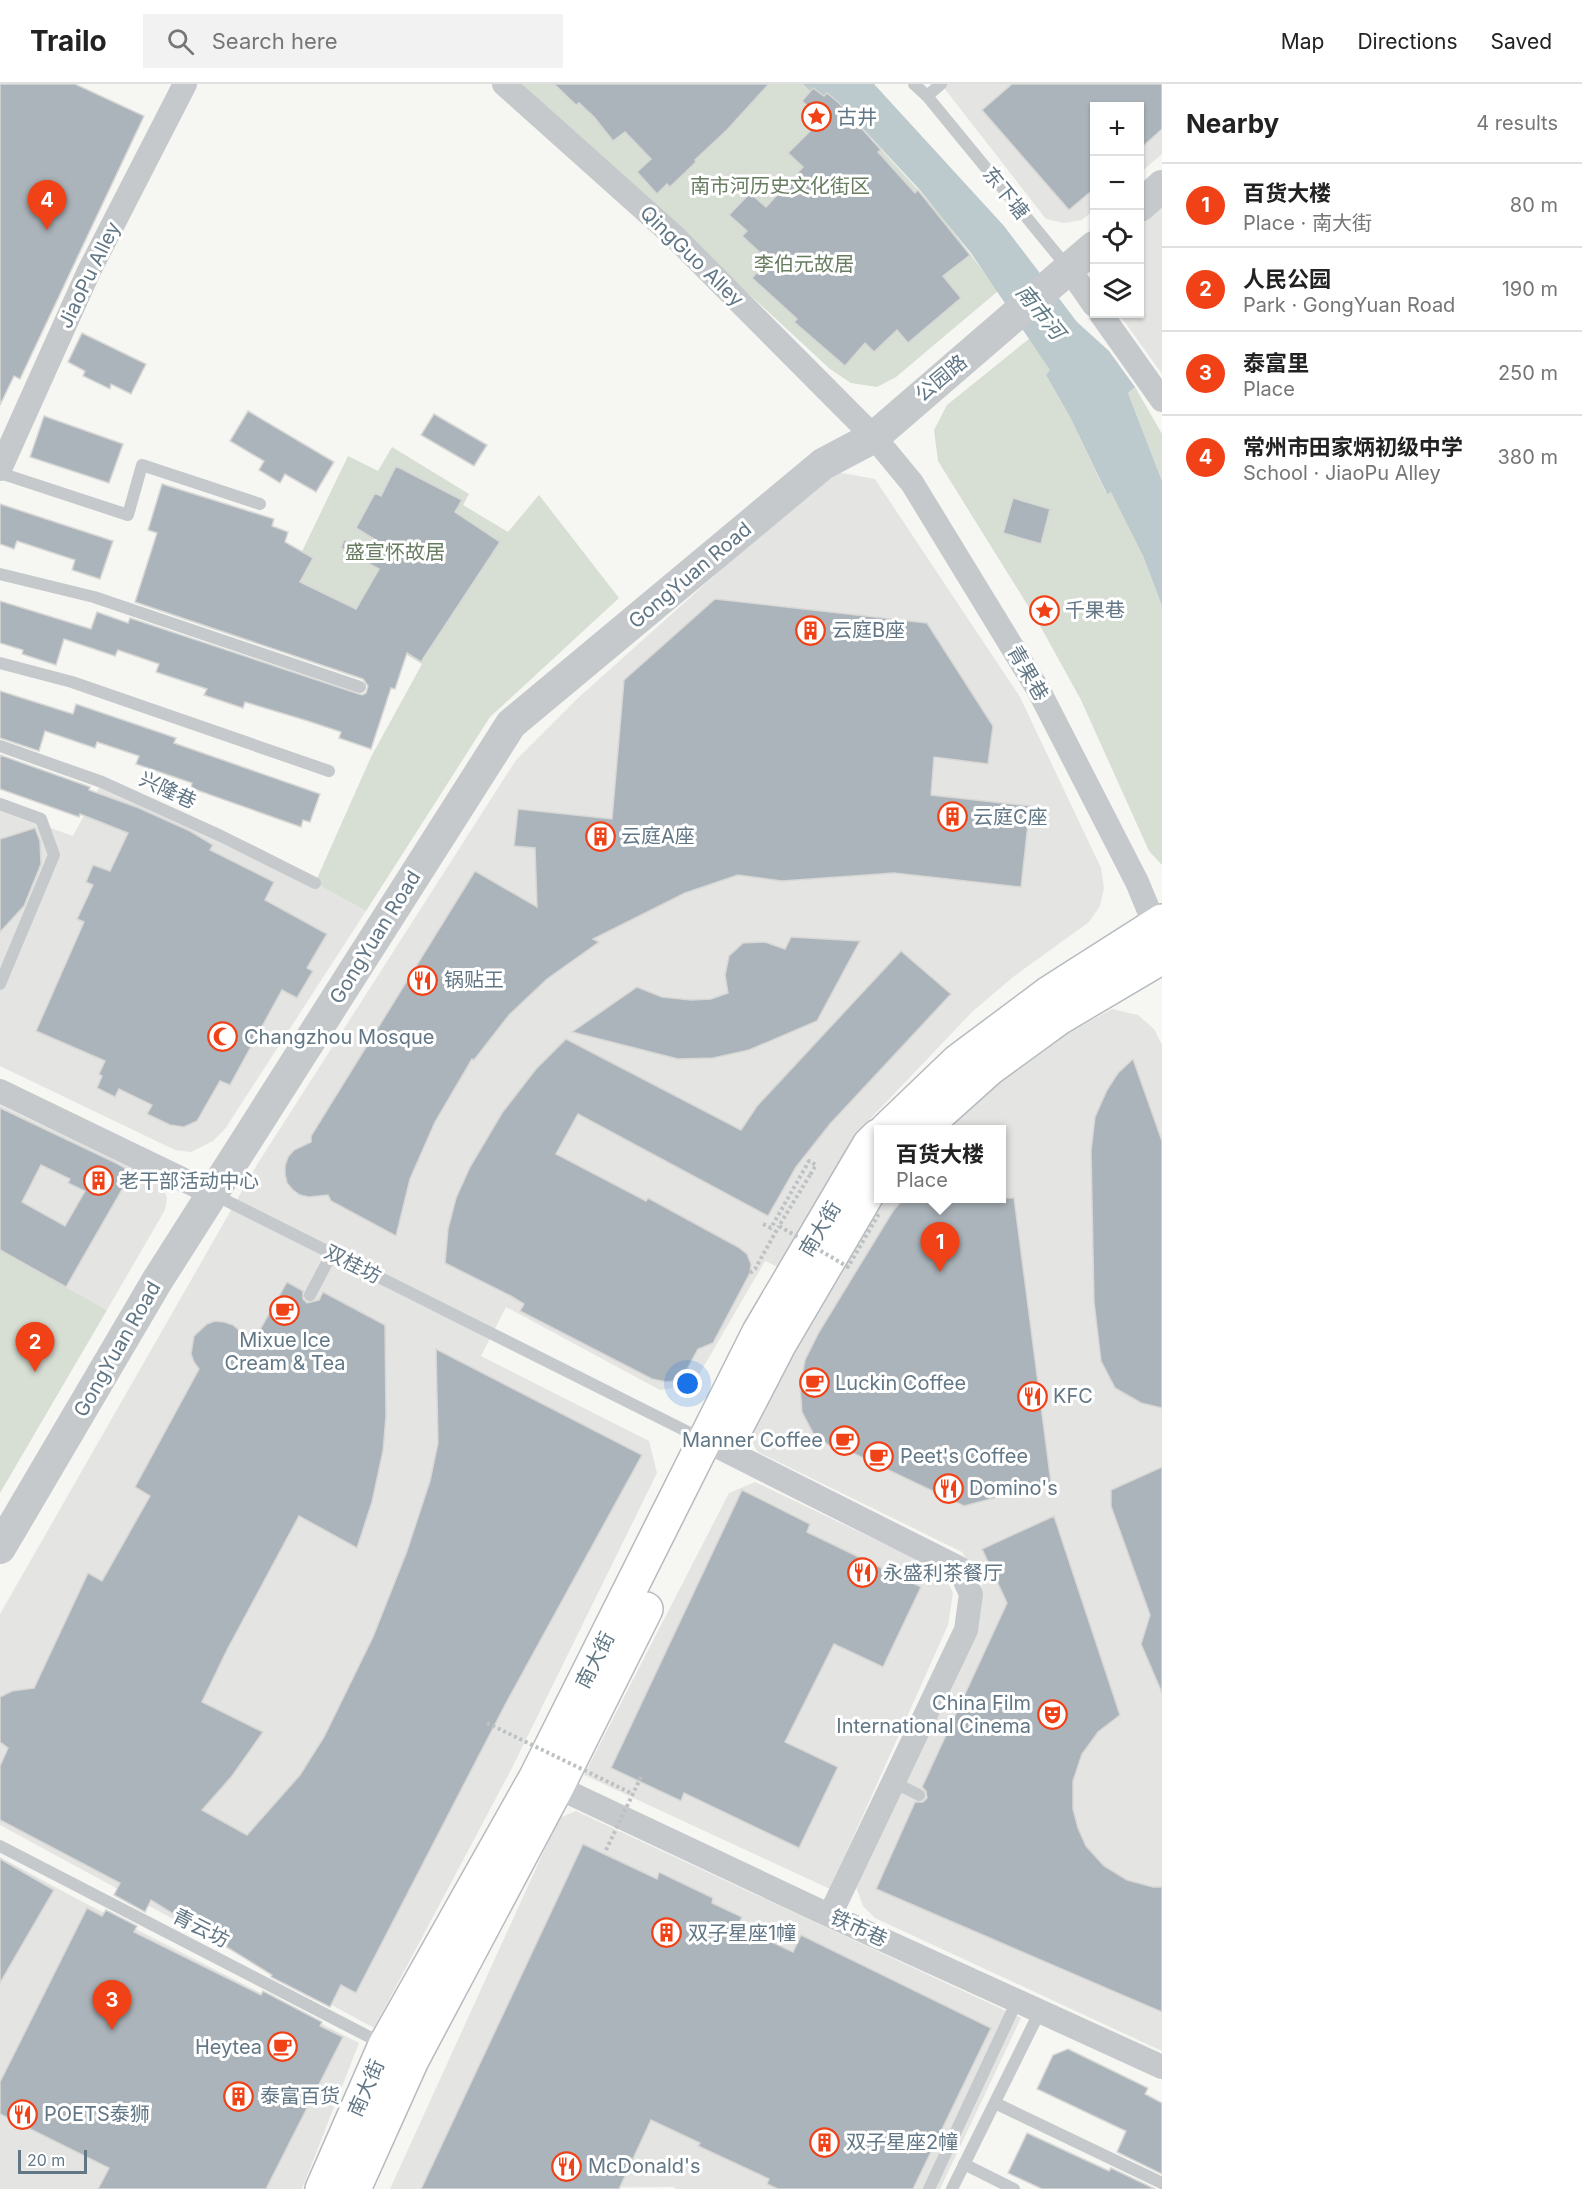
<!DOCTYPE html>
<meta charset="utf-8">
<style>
:root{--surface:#fff;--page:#f2f2f2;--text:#222;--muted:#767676;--line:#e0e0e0;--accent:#f14117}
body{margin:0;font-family:Inter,"Noto Sans SC",sans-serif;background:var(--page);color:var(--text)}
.controls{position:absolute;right:18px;top:18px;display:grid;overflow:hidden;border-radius:0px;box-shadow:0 2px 4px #0004}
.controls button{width:54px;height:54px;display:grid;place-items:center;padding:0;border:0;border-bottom:2px solid var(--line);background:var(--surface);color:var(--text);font:30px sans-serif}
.scale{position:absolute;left:18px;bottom:15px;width:69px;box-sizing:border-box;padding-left:6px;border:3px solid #627786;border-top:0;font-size:16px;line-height:21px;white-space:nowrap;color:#627786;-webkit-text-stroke:4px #fff;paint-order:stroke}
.you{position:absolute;left:688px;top:1300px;width:21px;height:21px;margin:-15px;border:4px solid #fff;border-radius:50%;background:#1a73e8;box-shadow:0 0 0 9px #1a73e833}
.badge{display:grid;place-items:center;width:39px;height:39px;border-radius:50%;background:var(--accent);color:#fff;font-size:20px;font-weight:700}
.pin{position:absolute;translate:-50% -50px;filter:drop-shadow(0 2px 3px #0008)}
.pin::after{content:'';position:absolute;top:32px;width:21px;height:18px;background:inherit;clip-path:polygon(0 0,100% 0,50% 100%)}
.popup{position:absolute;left:874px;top:1041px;width:132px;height:78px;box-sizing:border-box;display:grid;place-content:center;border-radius:0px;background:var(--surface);filter:drop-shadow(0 2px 4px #0005);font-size:20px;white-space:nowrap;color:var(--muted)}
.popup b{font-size:22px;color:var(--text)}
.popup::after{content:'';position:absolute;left:50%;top:100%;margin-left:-12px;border:12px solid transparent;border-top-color:var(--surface)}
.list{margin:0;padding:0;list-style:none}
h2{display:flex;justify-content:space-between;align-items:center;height:78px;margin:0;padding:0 24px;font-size:26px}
h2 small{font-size:20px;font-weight:400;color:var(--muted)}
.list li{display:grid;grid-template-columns:39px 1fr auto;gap:18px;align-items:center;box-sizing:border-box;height:84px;padding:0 24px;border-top:2px solid var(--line)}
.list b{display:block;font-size:22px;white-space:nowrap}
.list p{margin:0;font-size:20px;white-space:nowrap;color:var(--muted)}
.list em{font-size:20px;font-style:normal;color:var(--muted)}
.icon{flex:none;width:33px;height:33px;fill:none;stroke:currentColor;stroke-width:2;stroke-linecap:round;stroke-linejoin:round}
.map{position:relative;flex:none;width:1162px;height:2105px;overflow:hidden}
header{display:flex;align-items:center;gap:36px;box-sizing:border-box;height:84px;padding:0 30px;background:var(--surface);border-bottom:2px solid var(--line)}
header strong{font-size:28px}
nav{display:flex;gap:33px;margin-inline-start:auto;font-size:21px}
.search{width:420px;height:54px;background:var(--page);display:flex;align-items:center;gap:15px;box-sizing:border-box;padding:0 21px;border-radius:0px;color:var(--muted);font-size:22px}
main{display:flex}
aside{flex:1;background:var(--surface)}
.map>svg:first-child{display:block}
.built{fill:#e4e5e3}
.green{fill:#d7ded3}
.water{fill:#bcc9cd}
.building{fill:#abb4ba;stroke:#d7d7d5;stroke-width:1.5;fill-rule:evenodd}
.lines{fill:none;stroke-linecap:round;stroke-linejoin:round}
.secondary-casing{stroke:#b5bbbf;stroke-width:36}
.path{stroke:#bec1c3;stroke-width:4;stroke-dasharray:3 3;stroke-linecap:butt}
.service{stroke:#c5c9cc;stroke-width:12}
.minor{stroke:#c5c9cc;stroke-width:24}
.tertiary{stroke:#c5c9cc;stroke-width:32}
.secondary{stroke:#fff;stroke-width:33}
.path-bridge{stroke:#bec1c3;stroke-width:4;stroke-dasharray:3 3;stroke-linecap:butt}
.labels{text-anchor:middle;stroke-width:6;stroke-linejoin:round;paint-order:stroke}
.poi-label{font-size:20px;fill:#627786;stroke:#fff;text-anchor:start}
.park-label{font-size:20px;fill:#687c62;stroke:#fff}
.street-label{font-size:20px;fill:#627786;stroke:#fff}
.water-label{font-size:21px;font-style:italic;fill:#5e7a83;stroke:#fff}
</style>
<header>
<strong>Trailo</strong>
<div class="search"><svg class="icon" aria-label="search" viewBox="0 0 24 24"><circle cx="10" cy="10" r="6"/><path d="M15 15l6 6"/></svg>Search here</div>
<nav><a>Map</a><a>Directions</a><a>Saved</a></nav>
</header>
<main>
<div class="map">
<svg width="1162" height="2105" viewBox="0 0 1162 2105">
<rect width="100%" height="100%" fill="#f6f6f2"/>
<!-- built -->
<g class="built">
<polygon points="941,0 1162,0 1162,70 1140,89 1140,22 1094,22 1094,126 1082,136 1064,139 1046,135"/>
<polygon points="1162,115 1162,290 1119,230 1140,230 1140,133"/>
<polygon points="831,387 875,395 1020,613 1101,784 1104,804 1100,822 1089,838 1013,893 972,928 853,1053 778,1183 765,1177 693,1301 660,1306 506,1223 481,1272 649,1357 657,1389 513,1682 374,1944 0,1741 0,1530 258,1079 516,676 577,615"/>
<polygon points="102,698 315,799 366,827 225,1045 213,1057 191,1068 175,1066 0,982 0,726 73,752"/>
<polygon points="1112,925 1138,931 1154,945 1162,961 1162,1967 875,1834 863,1822 856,1803 978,1539 982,1500 962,1468 758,1368 751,1356 752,1339 880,1115 1002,1114 1002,1046 941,1045 1021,975"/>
<polygon points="0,1021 154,1093 163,1104 167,1114 165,1126 107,1226 0,1166"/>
<polygon points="755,1398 943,1488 953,1509 948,1541 830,1805 584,1691 729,1409"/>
<polygon points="576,1727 1021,1934 940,2105 676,2105 673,2103 390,2105 559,1734"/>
<polygon points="0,1773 79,1816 359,1959 302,2105 0,2105"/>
</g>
<!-- green -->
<g class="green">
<polygon points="522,0 803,0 810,7 813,4 827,9 839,19 941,131 998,207 896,293 877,303 851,299 830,285"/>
<polygon points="1030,254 1051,286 1046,291 1070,333 1106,409 1111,407 1143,472 1162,522 1162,781 1149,767 1081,616 1038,538 938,377 934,346 947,321"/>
<polygon points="1135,303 1162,350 1162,397 1128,309"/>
<polygon points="392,363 469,410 463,421 508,448 539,411 619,514 490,633 366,827 315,799 371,673 422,580 369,548 281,511 348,372 378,387"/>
<polygon points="0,1166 107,1226 0,1409"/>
</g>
<!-- water -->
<polygon class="water" points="803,0 874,0 1004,142 1077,238 1109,267 1135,303 1128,309 1162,397 1162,522 1143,472 1111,408 1107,410 1070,333 1046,291 1050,286 971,169 919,105 839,19 827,9 824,12 813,4 810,7"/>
<!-- building -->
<g class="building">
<polygon points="0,0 75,0 144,32 20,295 14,292 0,321"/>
<polygon points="554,0 769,0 727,46 695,76 696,78 670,103 667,100 657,110 637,88 651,75 625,48 613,57 594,33 579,19 576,21"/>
<polygon points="1012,0 1162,0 1162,45 1140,65 1140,22 1095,22 1095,104 1069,126 982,26"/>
<polygon points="813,4 824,12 827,9 839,19 881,66 878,68 915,109 918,106 970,171 943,192 961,214 908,259 897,246 874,268 865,259 845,282 794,238 797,235 752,194 768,176 742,152 747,147 729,131 750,109 766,123 803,83 788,69 822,35 802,17"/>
<polygon points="82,249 146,280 131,310 111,300 110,305 83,292 85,287 68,278"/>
<polygon points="248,327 334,378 316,408 285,390 280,399 259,386 264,377 230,357"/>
<polygon points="434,330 487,361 474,382 421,351"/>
<polygon points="44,332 123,360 109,399 30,373"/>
<polygon points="396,382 462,416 455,428 500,458 421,578 407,569 395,605 391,604 371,665 339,654 341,648 308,637 245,618 243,624 204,611 207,605 156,588 159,580 118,566 115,572 64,555 56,581 22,570 23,566 0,559 0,517 91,545 97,528 128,539 130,534 362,611 366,609 368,602 363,595 135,518 157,449 148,446 162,400 274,435 272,442 288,448 285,458 313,474 300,498 356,525 379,485 341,464 344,456 390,470 392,466 356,444 375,409 381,412"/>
<polygon points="1013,414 1050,425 1041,460 1003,449"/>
<polygon points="0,420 113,457 100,495 72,486 75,476 17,457 14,465 0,460"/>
<polygon points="715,515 927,539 993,642 988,680 934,673 931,711 1030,722 1021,803 894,789 782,797 738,791 685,809 593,855 599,858 547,895 509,931 474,976 472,975 435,1038 410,1095 396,1152 331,1117 328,1111 309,1113 300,1111 293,1106 287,1099 285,1090 285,1082 288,1073 294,1066 311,1058 311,1052 475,787 537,823 535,764 514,762 518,725 612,735 624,596"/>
<polygon points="0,607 73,630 76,620 176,654 174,659 320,710 310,738 303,736 301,743 191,704 192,699 136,680 139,672 97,658 95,664 45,647 39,667 0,654"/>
<polygon points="0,671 90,703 89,706 139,724 190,747 213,761 210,766 274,798 265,816 327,850 307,884 313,887 297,914 282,906 230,1001 220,997 197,1037 184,1043 170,1041 147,1030 152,1021 119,1005 115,1013 97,1004 102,992 99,990 105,977 36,947 84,838 77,835 93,801 86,798 93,781 110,787 128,749 80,730 79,733 0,705"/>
<polygon points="35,744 40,757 41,780 24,822 0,848 0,755"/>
<polygon points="791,853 860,857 817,937 749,966 713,974 678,975 572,948 637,903 662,913 691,916 711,915 728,909 725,891 729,872 743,859 765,858 785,865"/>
<polygon points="901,867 951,910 830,1040 796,1083 768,1132 578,1030 556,1070 646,1117 648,1114 738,1163 747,1170 751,1180 750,1189 713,1259 698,1265 685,1289 674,1297 666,1298 652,1295 520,1227 524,1220 511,1212 445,1179 448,1145 456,1114 470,1083 502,1029 536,985 566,955 741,1046 757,1022"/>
<polygon points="1133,975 1162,1057 1162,1324 1141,1319 1115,1304 1101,1277 1094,1218 1091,1067 1095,1033 1107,1006 1118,989"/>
<path d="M0,1024L116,1079L132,1088L66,1203L0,1166ZM41,1081L70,1095L68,1099L85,1107L65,1142L22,1118Z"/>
<polygon points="904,1114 1014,1114 1051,1399 964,1422 832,1359 831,1363 813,1349 802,1328 800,1303 805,1276 819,1248 893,1127"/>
<polygon points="287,1198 303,1207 303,1215 307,1219 319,1216 323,1208 385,1241 386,1332 383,1367 372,1418 357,1464 299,1432 227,1566 202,1618 263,1648 232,1692 202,1726 247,1751 300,1691 324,1653 373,1553 407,1467 430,1397 438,1359 436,1265 642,1371 505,1621 356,1909 341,1901 330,1923 271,1893 272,1891 151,1816 145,1828 114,1811 120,1799 0,1736 0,1682 8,1664 0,1658 0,1613 12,1607 34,1604 88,1489 102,1497 150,1412 135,1403 199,1285 194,1278 191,1270 194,1252 207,1240 215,1237 224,1238 233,1241 253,1258"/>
<polygon points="1162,1383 1162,1609 1141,1560 1150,1531 1111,1422 1111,1406"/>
<polygon points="742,1406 810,1440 807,1448 921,1503 883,1583 834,1560 785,1658 838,1683 799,1764 684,1709 681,1717 611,1684"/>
<polygon points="1054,1432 1120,1631 1098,1648 1082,1670 1073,1697 1073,1725 1078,1744 1086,1762 1104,1782 1127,1796 1153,1803 1162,1803 1162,1928 876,1805 915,1718 923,1718 927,1714 926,1707 922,1703 1007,1519 982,1465"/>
<polygon points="583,1760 657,1795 659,1788 713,1814 712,1819 742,1833 738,1842 793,1868 801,1851 991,1944 913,2105 778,2105 767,2100 769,2095 698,2062 700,2059 651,2036 619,2105 421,2105"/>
<polygon points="0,1775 54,1806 0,1899"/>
<polygon points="87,1824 102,1832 106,1826 137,1842 134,1848 261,1911 263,1907 322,1938 320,1942 343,1953 266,2105 98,2105 109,2084 0,2030 0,1998"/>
<polygon points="1068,1965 1148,2004 1145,2010 1162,2019 1162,2090 1117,2068 1126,2047 1037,2005 1053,1971"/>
<polygon points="1027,2049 1109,2087 1111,2084 1155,2105 1042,2105 1008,2089"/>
</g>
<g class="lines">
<defs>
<g id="secondary">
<polyline points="886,1046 958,977 1049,909 1162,837"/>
<polyline points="921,1046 989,985 1059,934 1162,873"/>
<polyline points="737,1342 779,1261 878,1092"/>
<polyline points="322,2105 385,1961 536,1693 759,1248 869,1061 878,1052"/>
<polyline points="354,2105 412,1976 557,1703 646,1525"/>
</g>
</defs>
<!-- secondary casing -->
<use href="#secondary" class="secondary-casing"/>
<!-- path -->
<g class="path">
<polyline points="763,1140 771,1144 809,1077 816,1081 810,1091"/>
<polyline points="750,1189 755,1185 779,1142"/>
</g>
<!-- service -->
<g class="service">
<polyline points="914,0 927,12 1068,184"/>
<polyline points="927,12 941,0"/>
<polyline points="0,389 128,431 142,381 260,420"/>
<polyline points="0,490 94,513 360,603"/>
<polyline points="0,579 72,598 329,687"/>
<polyline points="0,662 102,698 221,752 315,799"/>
<polyline points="0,720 41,735 54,771 0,900"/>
<polyline points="213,1110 704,1356"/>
<polyline points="310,1211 332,1169"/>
<polyline points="893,1698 919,1711"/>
<polyline points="0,1762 383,1960"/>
<polyline points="995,2019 1162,2099"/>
<polyline points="964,2080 1014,2105"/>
<polyline points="929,2105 1017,1917"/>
<polyline points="952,2105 1040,1927"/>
</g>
<!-- minor -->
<g class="minor">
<polyline points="504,0 675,153 874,353 912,399 1039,607 1137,798 1161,856"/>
<polyline points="1069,185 1094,221"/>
<polyline points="1101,230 1162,316"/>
<polyline points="0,385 89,187 185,0"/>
<polyline points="0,1007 213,1110"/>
<polyline points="705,1356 959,1484 971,1510 966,1546 830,1831"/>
<polyline points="557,1703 820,1827 1162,1983"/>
</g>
<!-- tertiary -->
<g class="tertiary">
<polyline points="1140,122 1162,102"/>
<polyline points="0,1464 157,1197 511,640 823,380 874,353 1094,163"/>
</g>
<!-- secondary -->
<use href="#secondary" class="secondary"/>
<!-- path-bridge -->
<g class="path-bridge">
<polyline points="810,1091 779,1142 848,1183 880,1128"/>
<polyline points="487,1639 633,1710"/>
<polyline points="606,1766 641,1693"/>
</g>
</g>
<!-- icons -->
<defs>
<symbol id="sight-ring" viewBox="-11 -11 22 22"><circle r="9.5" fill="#fff" stroke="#f14117" stroke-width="1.5"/><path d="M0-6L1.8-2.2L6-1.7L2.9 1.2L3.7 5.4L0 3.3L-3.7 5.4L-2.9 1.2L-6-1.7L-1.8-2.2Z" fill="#f14117"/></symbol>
<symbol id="building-ring" viewBox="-11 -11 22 22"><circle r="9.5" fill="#fff" stroke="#f14117" stroke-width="1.5"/><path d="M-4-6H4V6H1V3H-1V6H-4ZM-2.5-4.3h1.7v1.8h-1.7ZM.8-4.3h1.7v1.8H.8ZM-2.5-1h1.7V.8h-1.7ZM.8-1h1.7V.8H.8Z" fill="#f14117"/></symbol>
<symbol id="restaurant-ring" viewBox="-11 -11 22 22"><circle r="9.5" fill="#fff" stroke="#f14117" stroke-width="1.5"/><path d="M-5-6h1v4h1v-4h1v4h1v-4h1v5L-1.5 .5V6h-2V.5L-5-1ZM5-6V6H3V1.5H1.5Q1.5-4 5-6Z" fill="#f14117"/></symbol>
<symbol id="mosque-ring" viewBox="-11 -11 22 22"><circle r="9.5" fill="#fff" stroke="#f14117" stroke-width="1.5"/><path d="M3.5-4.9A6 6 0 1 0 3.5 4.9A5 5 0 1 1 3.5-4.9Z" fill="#f14117"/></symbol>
<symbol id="cafe-ring" viewBox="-11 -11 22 22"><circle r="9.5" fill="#fff" stroke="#f14117" stroke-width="1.5"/><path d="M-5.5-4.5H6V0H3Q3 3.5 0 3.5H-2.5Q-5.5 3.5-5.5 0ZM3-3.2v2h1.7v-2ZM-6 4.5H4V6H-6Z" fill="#f14117"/></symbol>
<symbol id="theatre-ring" viewBox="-11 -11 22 22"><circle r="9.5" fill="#fff" stroke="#f14117" stroke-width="1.5"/><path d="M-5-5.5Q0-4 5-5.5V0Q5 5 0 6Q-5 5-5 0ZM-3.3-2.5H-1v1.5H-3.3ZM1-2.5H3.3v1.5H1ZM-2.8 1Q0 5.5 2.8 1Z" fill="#f14117"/></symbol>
</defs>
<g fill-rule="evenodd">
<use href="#sight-ring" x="800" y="16" width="33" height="33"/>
<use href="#sight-ring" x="1028" y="510" width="33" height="33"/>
<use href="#building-ring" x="794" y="530" width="33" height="33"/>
<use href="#building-ring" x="936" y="716" width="33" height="33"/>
<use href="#building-ring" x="584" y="736" width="33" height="33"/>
<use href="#restaurant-ring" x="406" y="880" width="33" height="33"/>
<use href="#mosque-ring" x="206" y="936" width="33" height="33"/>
<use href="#building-ring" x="82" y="1080" width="33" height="33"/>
<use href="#cafe-ring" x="268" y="1210" width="33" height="33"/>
<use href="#cafe-ring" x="798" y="1282" width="33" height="33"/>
<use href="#restaurant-ring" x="1016" y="1296" width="33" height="33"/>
<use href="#cafe-ring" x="828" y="1340" width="33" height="33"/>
<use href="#cafe-ring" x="862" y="1356" width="33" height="33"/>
<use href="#restaurant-ring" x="932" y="1388" width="33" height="33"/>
<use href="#restaurant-ring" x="846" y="1472" width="33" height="33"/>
<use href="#theatre-ring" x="1036" y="1614" width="33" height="33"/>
<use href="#building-ring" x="650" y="1832" width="33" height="33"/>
<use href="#cafe-ring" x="266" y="1946" width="33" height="33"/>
<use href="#building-ring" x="222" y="1996" width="33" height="33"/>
<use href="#restaurant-ring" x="6" y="2014" width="33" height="33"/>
<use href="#building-ring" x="808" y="2042" width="33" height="33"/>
<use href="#restaurant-ring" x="550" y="2066" width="33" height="33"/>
</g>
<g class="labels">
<!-- poi labels -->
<g class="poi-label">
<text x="837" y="40">古井</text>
<text x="1065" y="533">千果巷</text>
<text x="832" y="553">云庭B座</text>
<text x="973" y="740">云庭C座</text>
<text x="621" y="759">云庭A座</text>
<text x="444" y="903">锅贴王</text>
<text x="244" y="960">Changzhou Mosque</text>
<text x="119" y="1104">老干部活动中心</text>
<text x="285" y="1263" text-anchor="middle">Mixue Ice<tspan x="285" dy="23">Cream &amp; Tea</tspan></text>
<text x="835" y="1306">Luckin Coffee</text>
<text x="1053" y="1319">KFC</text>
<text x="823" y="1363" text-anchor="end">Manner Coffee</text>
<text x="900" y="1379">Peet's Coffee</text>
<text x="969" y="1411">Domino's</text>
<text x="883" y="1496">永盛利茶餐厅</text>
<text x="1031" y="1626" text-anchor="end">China Film<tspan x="1031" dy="23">International Cinema</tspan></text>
<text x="688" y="1856">双子星座1幢</text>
<text x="262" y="1970" text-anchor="end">Heytea</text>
<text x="260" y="2019">泰富百货</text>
<text x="44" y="2037">POETS泰狮</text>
<text x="846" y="2065">双子星座2幢</text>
<text x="588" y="2089">McDonald's</text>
</g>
<!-- park labels -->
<g class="park-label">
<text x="780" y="109">南市河历史文化街区</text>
<text x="804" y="187">李伯元故居</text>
<text x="395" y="475">盛宣怀故居</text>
</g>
<!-- street labels -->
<g class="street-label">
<text transform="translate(1006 109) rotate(51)" y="7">东下塘</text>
<text transform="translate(692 172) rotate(44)" y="7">QingGuo Alley</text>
<text transform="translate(89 191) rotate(-64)" y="7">JiaoPu Alley</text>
<text transform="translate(941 294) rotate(-40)" y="7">公园路</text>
<text transform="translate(690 491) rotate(-40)" y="7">GongYuan Road</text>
<text transform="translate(1028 589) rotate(60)" y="7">青果巷</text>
<text transform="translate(168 706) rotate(25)" y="7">兴隆巷</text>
<text transform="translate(375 853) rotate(-58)" y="7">GongYuan Road</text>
<text transform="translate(820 1145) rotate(-59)" y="7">南大街</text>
<text transform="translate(353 1180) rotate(27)" y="7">双桂坊</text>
<text transform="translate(117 1265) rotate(-60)" y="7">GongYuan Road</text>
<text transform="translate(595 1576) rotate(-63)" y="7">南大街</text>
<text transform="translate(201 1844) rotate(27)" y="7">青云坊</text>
<text transform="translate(859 1844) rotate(25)" y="7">铁市巷</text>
<text transform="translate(366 2004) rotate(-66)" y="7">南大街</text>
</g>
<!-- water labels -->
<g class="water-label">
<text transform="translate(1040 228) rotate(51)" y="7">南市河</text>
</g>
</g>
</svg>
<div class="controls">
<button>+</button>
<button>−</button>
<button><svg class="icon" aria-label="locate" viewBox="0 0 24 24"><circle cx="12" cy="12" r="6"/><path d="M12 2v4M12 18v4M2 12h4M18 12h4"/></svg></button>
<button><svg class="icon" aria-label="layers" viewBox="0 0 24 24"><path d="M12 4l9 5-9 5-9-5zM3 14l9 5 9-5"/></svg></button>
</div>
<div class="scale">20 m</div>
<div class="you"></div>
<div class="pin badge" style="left:940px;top:1188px">1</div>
<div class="popup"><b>百货大楼</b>Place</div>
<div class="pin badge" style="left:35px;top:1288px">2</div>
<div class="pin badge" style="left:112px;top:1946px">3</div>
<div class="pin badge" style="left:47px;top:146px">4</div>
</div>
<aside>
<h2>Nearby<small>4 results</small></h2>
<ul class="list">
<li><span class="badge">1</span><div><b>百货大楼</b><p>Place · 南大街</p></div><em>80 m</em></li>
<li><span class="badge">2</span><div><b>人民公园</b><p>Park · GongYuan Road</p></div><em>190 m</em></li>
<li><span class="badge">3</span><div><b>泰富里</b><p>Place</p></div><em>250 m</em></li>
<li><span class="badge">4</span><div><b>常州市田家炳初级中学</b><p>School · JiaoPu Alley</p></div><em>380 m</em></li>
</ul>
</aside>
</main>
